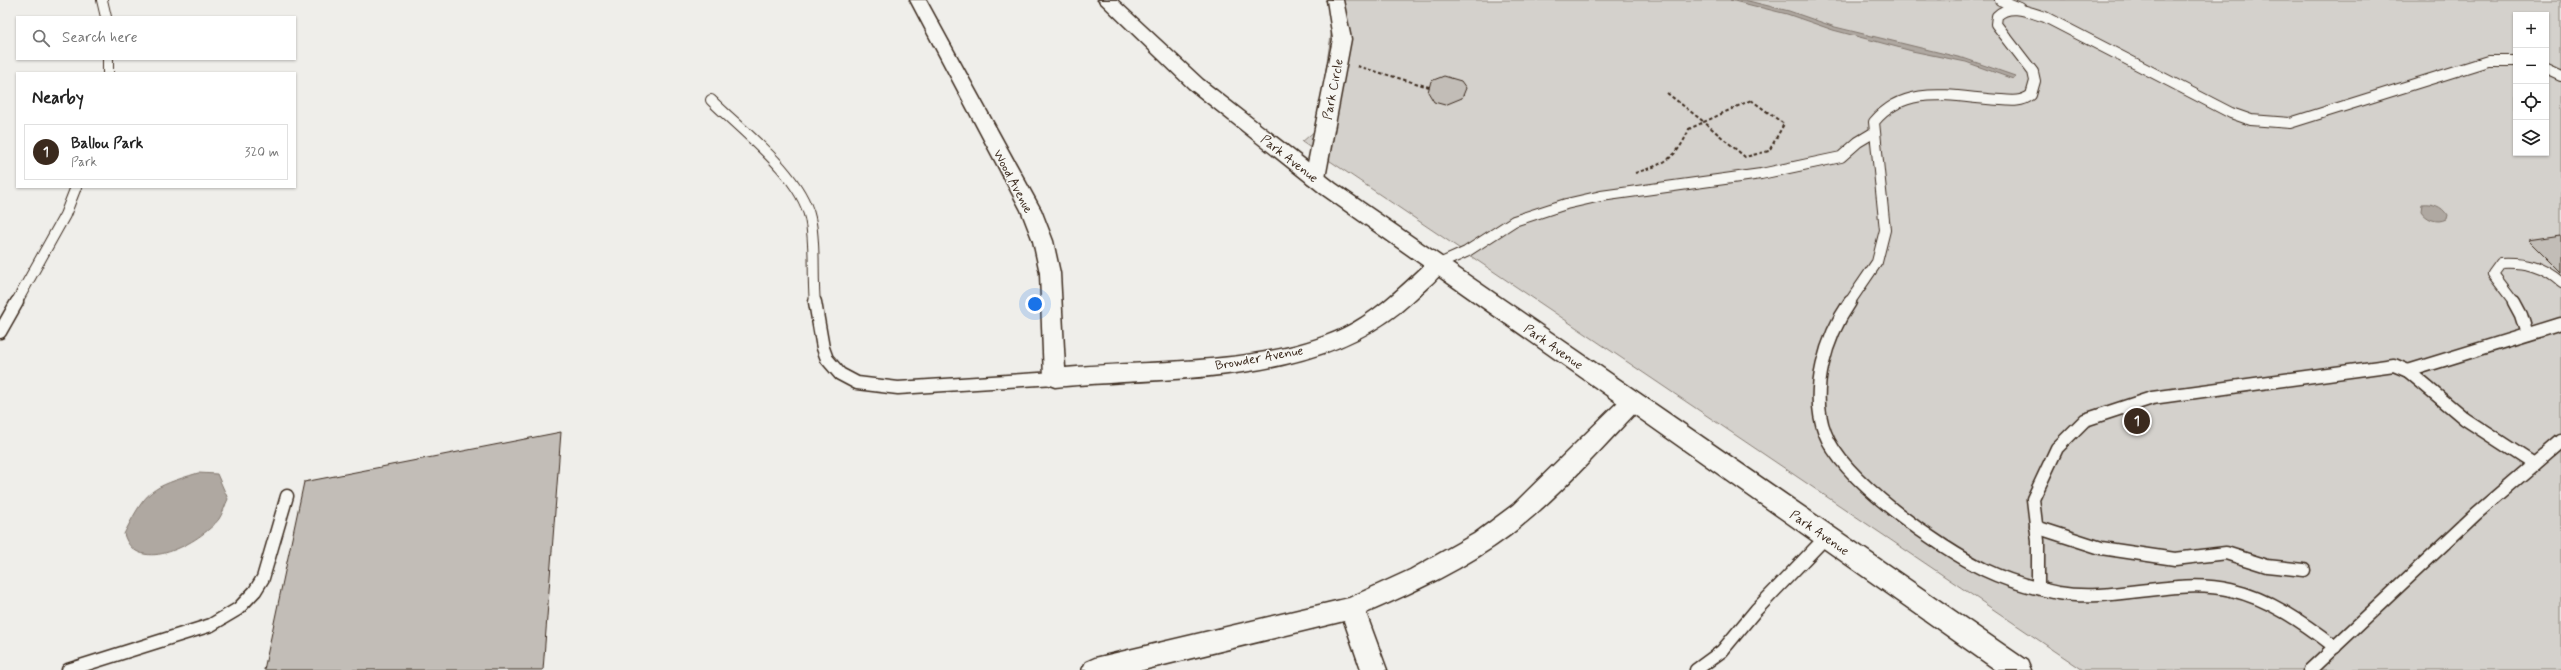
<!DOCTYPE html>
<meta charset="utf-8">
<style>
:root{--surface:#fff;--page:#f6f6f6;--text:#222;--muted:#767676;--line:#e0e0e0;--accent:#3b2a1e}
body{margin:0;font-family:Mynerve,sans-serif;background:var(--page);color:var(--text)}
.controls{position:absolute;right:12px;top:12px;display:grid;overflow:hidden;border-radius:0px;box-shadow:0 1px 3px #0004}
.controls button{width:36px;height:36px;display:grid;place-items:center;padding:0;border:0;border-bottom:1px solid var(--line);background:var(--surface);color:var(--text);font:20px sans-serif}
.you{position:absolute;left:1035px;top:304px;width:14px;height:14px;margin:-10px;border:3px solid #fff;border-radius:50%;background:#1a73e8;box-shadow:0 0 0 6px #1a73e833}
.badge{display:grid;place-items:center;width:26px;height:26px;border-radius:50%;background:var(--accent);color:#fff;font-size:13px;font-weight:700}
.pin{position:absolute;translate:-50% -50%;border:2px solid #fff;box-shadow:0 1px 4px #0006}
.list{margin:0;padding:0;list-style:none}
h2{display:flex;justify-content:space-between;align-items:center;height:52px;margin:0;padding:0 16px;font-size:17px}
h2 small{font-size:13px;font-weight:400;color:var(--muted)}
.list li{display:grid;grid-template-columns:26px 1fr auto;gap:12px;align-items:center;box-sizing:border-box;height:56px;margin:0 8px 8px;padding:0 8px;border:1px solid var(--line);border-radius:0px}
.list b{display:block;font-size:15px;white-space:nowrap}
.list p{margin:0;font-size:13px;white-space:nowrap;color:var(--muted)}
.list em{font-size:13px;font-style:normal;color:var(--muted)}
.icon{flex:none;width:22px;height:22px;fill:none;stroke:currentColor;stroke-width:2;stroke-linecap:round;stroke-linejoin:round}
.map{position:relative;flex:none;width:2561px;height:670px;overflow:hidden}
.search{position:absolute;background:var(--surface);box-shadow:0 1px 3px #0004;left:16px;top:16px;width:280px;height:44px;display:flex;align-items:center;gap:10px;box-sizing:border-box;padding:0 14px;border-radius:0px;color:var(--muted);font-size:15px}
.panel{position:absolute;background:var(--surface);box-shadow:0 1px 3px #0004;left:16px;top:72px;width:280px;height:116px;border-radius:0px}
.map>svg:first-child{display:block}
.green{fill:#d4d1cc;stroke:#887e75;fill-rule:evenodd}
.water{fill:#afa8a1;stroke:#81766d}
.building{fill:#c2bdb7;stroke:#3b2a1e}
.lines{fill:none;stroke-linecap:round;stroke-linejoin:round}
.service-far1-casing{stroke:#3b2a1e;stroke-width:12}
.service-casing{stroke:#3b2a1e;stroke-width:15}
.minor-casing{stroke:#3b2a1e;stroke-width:3}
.secondary-casing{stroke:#3b2a1e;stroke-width:3}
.path{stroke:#3b2a1e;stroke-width:2;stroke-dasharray:3.5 2.5;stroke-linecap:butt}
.service-far1{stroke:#f6f6f2;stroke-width:10}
.service{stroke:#f6f6f2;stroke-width:12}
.minor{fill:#f6f6f2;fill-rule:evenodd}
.secondary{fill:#f6f6f2;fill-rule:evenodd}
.labels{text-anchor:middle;stroke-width:3;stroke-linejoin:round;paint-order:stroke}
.street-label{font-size:13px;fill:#3b2a1e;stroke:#f6f6f2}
</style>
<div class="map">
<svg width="2561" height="670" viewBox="0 0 2561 670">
<rect width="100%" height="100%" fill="#efeeea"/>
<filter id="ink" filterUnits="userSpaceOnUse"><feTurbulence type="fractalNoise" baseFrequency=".025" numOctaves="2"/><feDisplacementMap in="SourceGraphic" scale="8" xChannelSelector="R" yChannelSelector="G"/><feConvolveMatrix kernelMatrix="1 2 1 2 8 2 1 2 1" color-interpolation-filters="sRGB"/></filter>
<g filter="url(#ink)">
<!-- green -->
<path class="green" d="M1325,0H2561V670H2083L1302,142L1317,129L1333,22L1329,5ZM2516,15H2546V153H2516Z"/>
<!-- water -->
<g class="water">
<polygon points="1730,0 1744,0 1789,11 1835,27 1966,59 2015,76 2013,79 1966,62 1912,51 1833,30 1787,14"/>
<path d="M2422,204C2432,203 2442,206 2447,215L2446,219C2437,224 2426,219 2421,211Z"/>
<path d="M198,473L217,474L228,499C225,505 223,513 219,519C201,542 137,578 124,534C147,489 150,488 198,473Z"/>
</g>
<!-- building -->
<g class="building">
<polygon points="1444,76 1461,81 1466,88 1462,98 1445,105 1434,102 1428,92 1431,81"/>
<polygon points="2561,235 2561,273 2528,240"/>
<polygon points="561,432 543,670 264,670 304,482"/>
</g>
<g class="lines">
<defs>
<g id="service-far1">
<polyline points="102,0 106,17"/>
<polyline points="2000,0 2020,8"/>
<polyline points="108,59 108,73"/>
<polyline points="2546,69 2561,76"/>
<path d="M711,100C742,131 800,174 810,218C816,245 812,274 815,303"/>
<polyline points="1437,265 1466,252 1514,221 1566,204 1601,196 1761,174 1841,157 1858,142 1873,133"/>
<polyline points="16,303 65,215 76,187"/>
<path d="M1849,303L1877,262L1885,230L1874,122C1907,82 1956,98 2001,100C2012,101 2022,102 2031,95L2035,81L2033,72L1996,24L1997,16C2010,3 2029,12 2045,17L2231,113L2251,120L2290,123L2488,61H2516"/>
<path d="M2515,303L2493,274L2501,263C2525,262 2543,266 2561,282"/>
</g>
<g id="service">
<polyline points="815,302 823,348 827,359 840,374 857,383 898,388 1055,378"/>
<path d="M1850,302C1826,337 1809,391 1825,433C1842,480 1940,548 1985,570C2008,581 2033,588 2058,593C2115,603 2174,577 2231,590C2270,599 2304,623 2335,647"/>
<polyline points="2514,302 2521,315 2527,334"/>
<polyline points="0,332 17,302"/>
<polyline points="2408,371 2561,324"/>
<polyline points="2036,527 2101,548 2175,559 2226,553 2267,566 2304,570"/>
<polyline points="2038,588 2038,541 2033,499 2057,448 2085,420 2152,398 2394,365 2408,371 2465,419 2534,464"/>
<polyline points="68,670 211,625 238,609 255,591 263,578 287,496"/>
<polyline points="1696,670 1722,651 1756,610 1827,536"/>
<polyline points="2310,670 2477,513 2561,441"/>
</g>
<g id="minor">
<path d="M910,0H926L1041,210L1053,241L1060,273L1065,368C1151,360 1264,366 1342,329C1377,312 1403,285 1430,260L1437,257L1444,260L1447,265C1440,278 1426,288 1416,298C1322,388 1175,375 1055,387L1047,384L1044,378L1040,273L1033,241L1021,210Z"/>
<polygon points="1327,0 1343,0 1351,39 1325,178 1322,183 1315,185 1308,183 1305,178 1333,39"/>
<path d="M1633,392L1641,395L1644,401L1641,407C1599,451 1558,498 1510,535C1466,568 1416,591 1366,613L1387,670H1361L1344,621L1143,670H1082L1086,662L1095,658L1349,598L1410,570L1474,534L1513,505L1625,395Z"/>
</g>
<polygon id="secondary" points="1098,0 1117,0 1203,80 1336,184 2027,661 2031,670 1996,670 1322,194 1189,88"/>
</defs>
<!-- service-far1 casing -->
<use href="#service-far1" class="service-far1-casing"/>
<!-- service casing -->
<use href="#service" class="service-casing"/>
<!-- minor casing -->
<use href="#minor" class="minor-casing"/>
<!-- secondary casing -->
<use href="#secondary" class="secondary-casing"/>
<!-- path -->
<g class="path">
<polyline points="1357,66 1429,87"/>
<polyline points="1667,93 1704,122"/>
<polygon points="1751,100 1784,124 1769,151 1745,157 1704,122"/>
<path d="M1635,173C1664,164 1677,159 1689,129L1704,122"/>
</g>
<!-- service-far1 -->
<use href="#service-far1" class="service-far1"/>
<!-- service -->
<use href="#service" class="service"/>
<!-- minor -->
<use href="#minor" class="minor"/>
<!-- secondary -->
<use href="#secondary" class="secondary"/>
</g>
</g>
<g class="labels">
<!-- street labels -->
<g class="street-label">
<text transform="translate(1332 89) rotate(-79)" y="5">Park Circle</text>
<text transform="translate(1290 158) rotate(38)" y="5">Park Avenue</text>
<text transform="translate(1014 181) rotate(62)" y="5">Wood Avenue</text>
<text transform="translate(1554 346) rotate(35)" y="5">Park Avenue</text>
<text transform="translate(1259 357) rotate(-10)" y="5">Browder Avenue</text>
<text transform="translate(1820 532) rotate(35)" y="5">Park Avenue</text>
</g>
</g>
</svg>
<div class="controls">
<button>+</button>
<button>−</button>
<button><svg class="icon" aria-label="locate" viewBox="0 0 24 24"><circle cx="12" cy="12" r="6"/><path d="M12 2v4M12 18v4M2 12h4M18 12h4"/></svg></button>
<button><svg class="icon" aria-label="layers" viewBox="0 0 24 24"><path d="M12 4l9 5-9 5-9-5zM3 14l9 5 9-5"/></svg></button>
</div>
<div class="you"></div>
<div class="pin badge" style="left:2137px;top:421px">1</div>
<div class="search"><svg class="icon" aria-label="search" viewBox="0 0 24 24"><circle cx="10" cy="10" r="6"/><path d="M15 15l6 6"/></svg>Search here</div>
<section class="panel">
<h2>Nearby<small></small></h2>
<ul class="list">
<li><span class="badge">1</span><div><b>Ballou Park</b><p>Park</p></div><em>320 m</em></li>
</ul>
</section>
</div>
